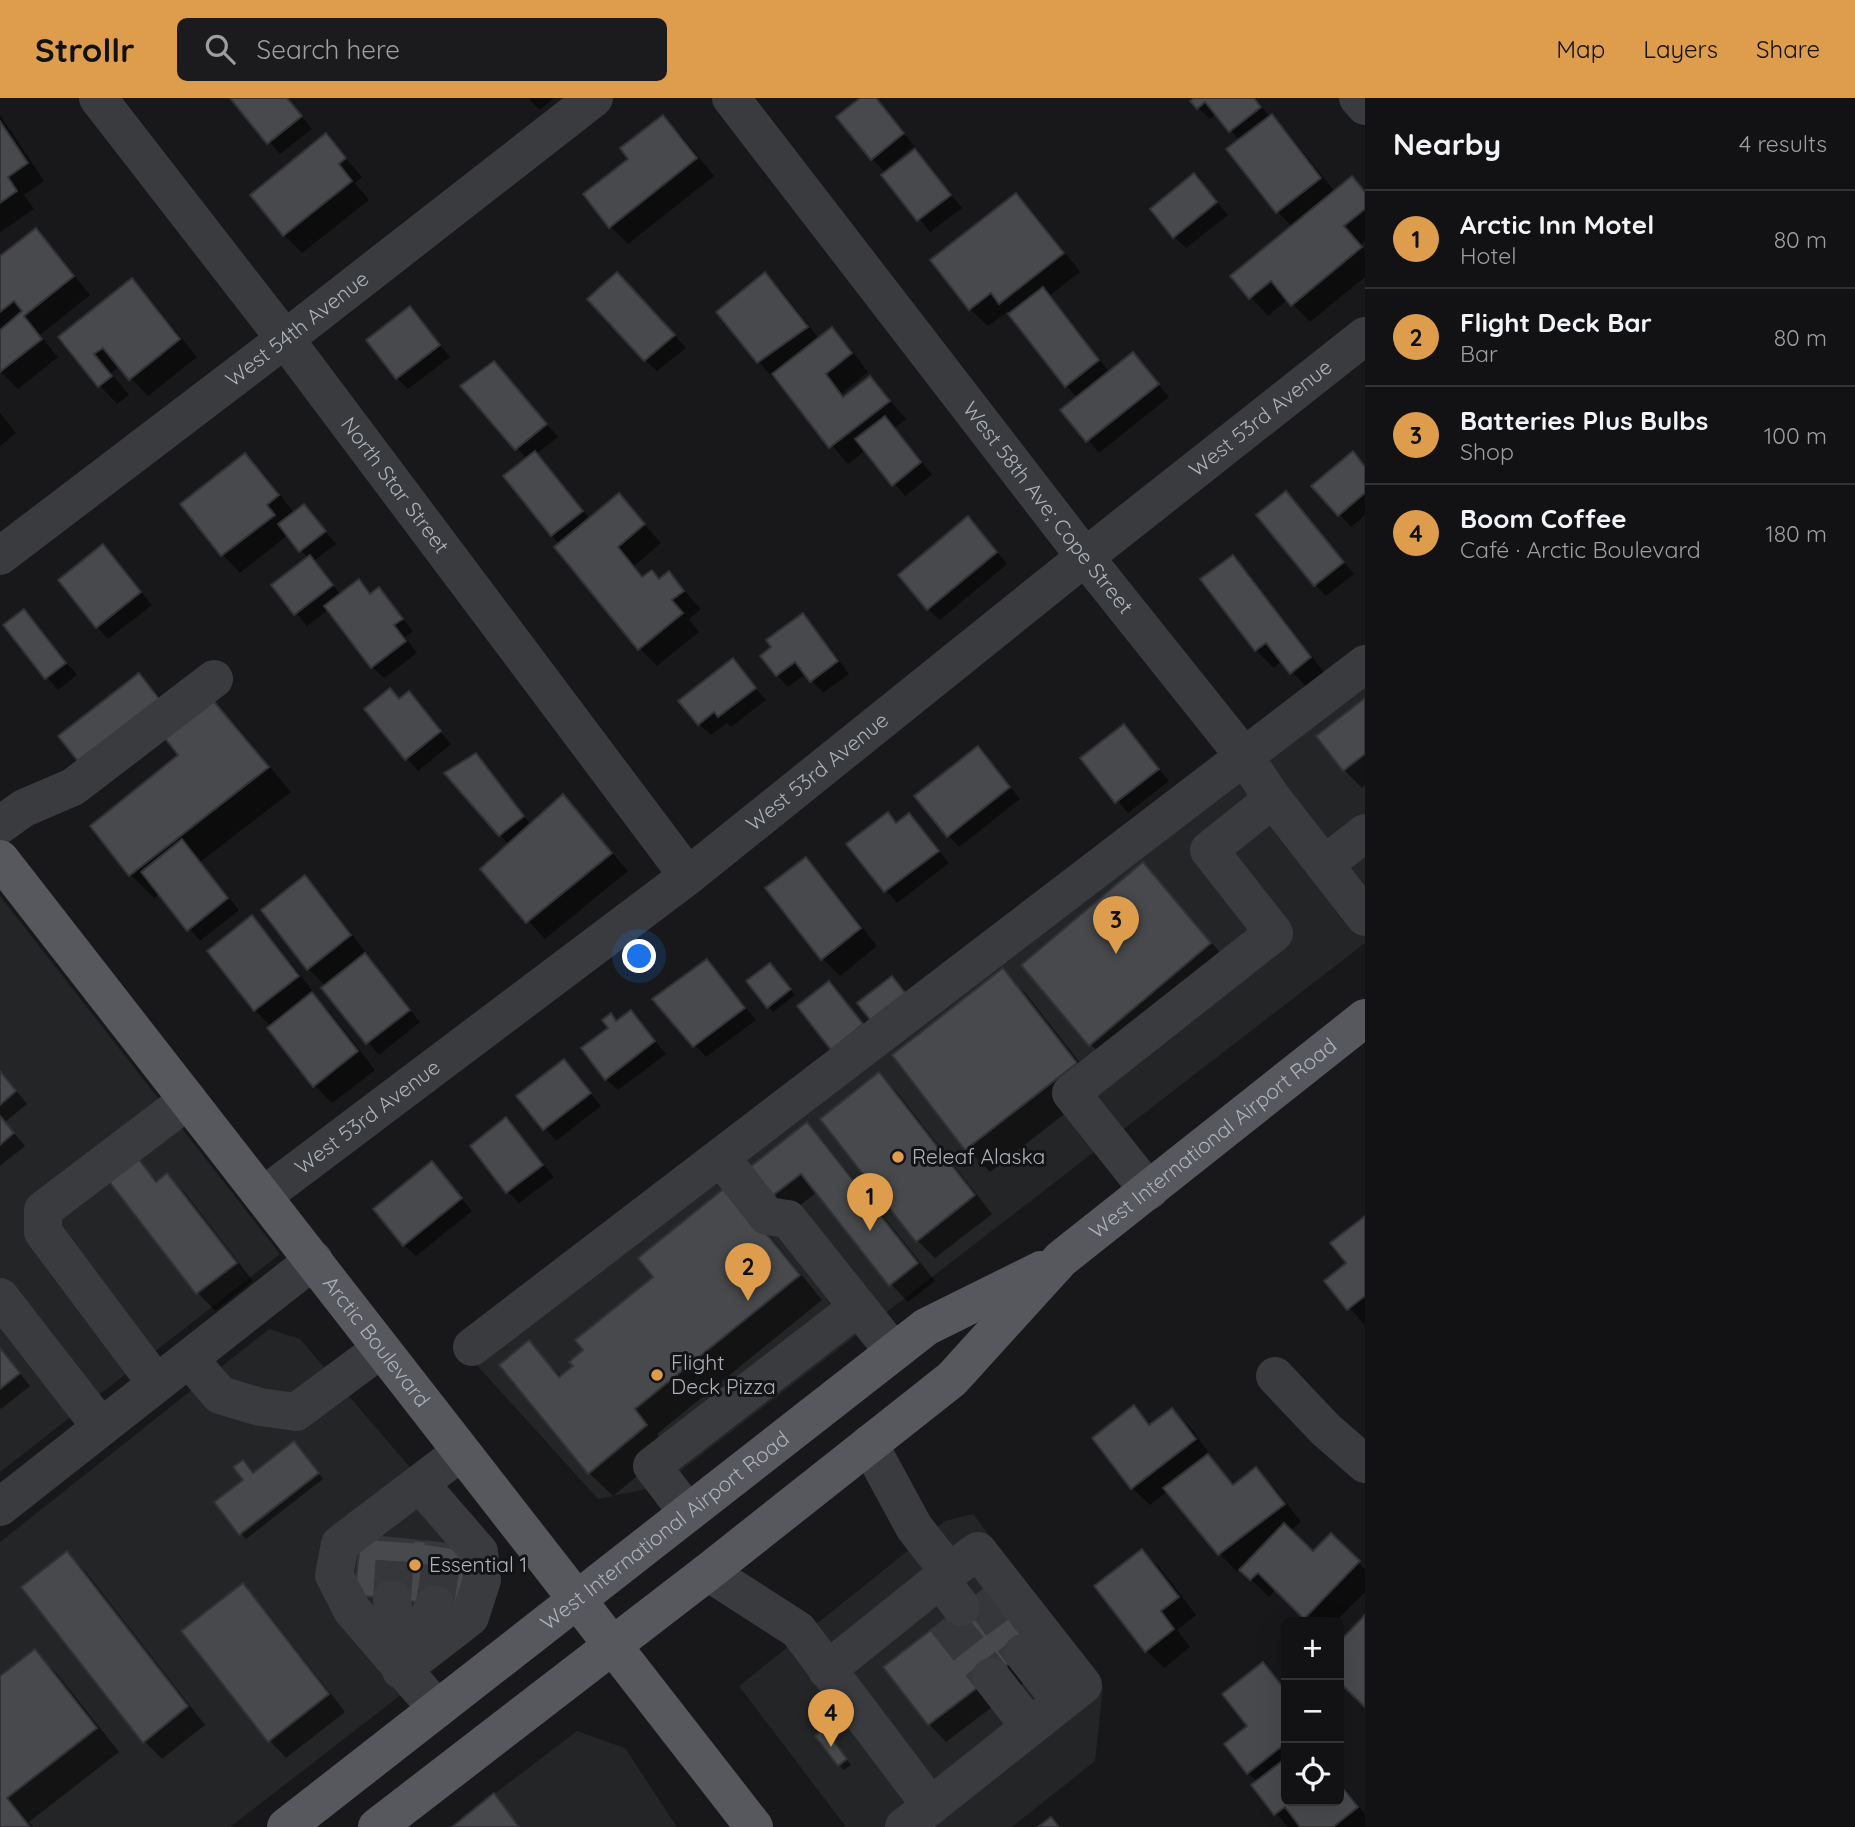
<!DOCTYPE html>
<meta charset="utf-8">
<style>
:root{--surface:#121214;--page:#1b1b1d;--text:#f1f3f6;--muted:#9c9ea0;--line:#313234;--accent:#de9d4c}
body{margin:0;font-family:Quicksand,sans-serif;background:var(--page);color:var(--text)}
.controls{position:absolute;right:21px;bottom:21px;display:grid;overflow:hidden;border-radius:10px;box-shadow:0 7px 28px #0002}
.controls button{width:63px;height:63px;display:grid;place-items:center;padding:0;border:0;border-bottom:2px solid var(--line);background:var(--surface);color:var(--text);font:35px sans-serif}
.you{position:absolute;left:640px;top:859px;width:24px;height:24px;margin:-18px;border:5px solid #fff;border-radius:50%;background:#1a73e8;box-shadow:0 0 0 10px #1a73e833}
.badge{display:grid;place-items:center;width:46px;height:46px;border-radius:50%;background:var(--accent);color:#111;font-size:23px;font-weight:700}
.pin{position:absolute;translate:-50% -58px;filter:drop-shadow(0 2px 4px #0008)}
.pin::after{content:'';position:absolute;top:37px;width:24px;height:21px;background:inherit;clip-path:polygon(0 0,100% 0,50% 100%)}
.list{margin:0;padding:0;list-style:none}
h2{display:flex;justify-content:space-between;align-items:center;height:91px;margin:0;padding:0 28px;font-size:30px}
h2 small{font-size:23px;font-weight:400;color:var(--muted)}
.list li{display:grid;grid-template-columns:46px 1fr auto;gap:21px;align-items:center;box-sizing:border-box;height:98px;padding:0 28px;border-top:2px solid var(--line)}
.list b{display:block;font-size:26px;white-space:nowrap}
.list p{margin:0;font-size:23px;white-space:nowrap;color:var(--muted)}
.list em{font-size:23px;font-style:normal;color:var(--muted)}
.icon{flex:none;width:38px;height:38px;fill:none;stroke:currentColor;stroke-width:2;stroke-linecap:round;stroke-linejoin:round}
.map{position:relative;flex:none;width:1365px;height:1729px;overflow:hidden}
header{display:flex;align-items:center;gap:42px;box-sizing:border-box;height:98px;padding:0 35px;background:var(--accent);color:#111}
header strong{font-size:33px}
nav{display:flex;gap:38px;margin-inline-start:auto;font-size:24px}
.search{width:490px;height:63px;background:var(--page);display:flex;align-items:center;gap:18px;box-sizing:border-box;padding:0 24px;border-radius:10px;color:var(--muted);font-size:26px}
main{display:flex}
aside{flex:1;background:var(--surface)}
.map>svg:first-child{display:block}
.built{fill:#242527}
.shadow{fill:#0007}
.building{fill:#47494c;stroke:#323336;stroke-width:2}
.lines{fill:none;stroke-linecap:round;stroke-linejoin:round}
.minor-tunnel{stroke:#36373a;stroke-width:38;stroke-dasharray:38 19;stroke-linecap:butt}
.minor{stroke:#3a3b3f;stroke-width:38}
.major{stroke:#56585d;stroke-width:38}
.poi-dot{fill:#de9d4c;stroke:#131315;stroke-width:2.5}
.labels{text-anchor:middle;stroke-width:6;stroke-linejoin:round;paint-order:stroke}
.street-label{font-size:21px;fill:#acb1b8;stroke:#131315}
.poi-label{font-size:21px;fill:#acb1b8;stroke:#131315;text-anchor:start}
</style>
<header>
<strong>Strollr</strong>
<div class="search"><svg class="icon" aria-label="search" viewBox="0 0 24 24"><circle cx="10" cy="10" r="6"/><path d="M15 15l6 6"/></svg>Search here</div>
<nav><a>Map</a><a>Layers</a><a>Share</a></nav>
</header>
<main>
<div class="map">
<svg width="1365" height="1729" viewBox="0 0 1365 1729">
<rect width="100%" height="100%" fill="#18181a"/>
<!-- built -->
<g class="built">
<polygon points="1365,565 1365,845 661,1388 598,1401 474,1264"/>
<polygon points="0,798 280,1156 0,1374"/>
<polygon points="269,1231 300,1241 492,1465 476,1539 230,1729 0,1729 0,1444"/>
<polygon points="973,1416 1103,1589 1095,1663 1012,1729 846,1729 739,1588 945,1423"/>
<polygon points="577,1633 625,1650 677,1729 451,1729"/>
</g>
<!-- shadow -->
<g class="shadow">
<polygon points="232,0 287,0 312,31 280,56"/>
<polygon points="528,0 554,0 540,12"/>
<polygon points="862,0 875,0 914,48 884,73 872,61"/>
<polygon points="1197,0 1255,0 1270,19 1271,18 1289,36 1335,94 1352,80 1365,94 1365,143 1361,147 1365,152 1365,179 1310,224 1288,201 1268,218 1232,178 1292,129 1278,114 1240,43 1217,16 1210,21 1198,10"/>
<polygon points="0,17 44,83 24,97 34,111 0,134"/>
<polygon points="663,19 681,37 714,78 628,146 610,128 631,61"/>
<polygon points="326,38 362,79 355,85 369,102 302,155 284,137 252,97"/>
<polygon points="915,53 962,110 930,134 884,78"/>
<polygon points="1194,78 1228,117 1186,150 1174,139"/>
<polygon points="1016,97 1033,114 1080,174 1049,198 1110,275 1133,256 1169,299 1099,355 1063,312 1078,300 1066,288 1012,216 1008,213 988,228 970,211"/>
<polygon points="35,132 53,150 90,197 40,237 58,259 18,291 0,273 0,161"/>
<polygon points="765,176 782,193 819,241 832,231 849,249 868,274 842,295 845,299 870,280 906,321 895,330 932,377 905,398 866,352 848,366 759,264"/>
<polygon points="132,183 149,200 197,259 148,298 120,268 111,275 129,297 117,306 100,288 61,239"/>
<polygon points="629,188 686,250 657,273 645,262"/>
<polygon points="410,210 450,259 408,291 397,280"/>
<polygon points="494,265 558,339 536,356 590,421 619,398 661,445 634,468 644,480 660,482 668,475 701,511 689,521 699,534 657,568 640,551 552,437 527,361 517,350"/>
<polygon points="0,315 16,335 0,348"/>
<polygon points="1353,356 1365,368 1365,417 1351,429 1314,388"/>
<polygon points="245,357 263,375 295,416 304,408 336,446 314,463 341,497 359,483 372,496 379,491 413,533 405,539 417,555 384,580 372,569 329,511 307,528 273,487 308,460 288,437 240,475 223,457 183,406"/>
<polygon points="1286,395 1354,476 1326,498 1315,487"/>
<polygon points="979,432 1007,466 940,522 928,511"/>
<polygon points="103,448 152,507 108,541 97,529"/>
<polygon points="1233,459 1250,477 1327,578 1309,592 1282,563 1274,570 1256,552 1203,482"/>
<polygon points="24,513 77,577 58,592 5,528"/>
<polygon points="803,518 814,529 849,576 823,595 806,576 788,589 777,577"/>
<polygon points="732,563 766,602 731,629 727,625 711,637 699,626"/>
<polygon points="139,577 157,595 179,623 211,602 234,625 291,694 200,764 239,812 200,843 160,795 154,800 130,776 180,658 165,638"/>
<polygon points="409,595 451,646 418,673 366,611 400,602"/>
<polygon points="1365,602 1365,687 1362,690 1344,672 1318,639"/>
<polygon points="1124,629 1169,683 1128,715 1083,661"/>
<polygon points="476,658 487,669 531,727 563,698 628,773 545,841 482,772 510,747 500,737"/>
<polygon points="989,662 1020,701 959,749 948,737"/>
<polygon points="888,716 898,726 909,717 949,765 897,805 849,746"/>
<polygon points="805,761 823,779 877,848 840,878 822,860"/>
<polygon points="1143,767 1166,790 1233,870 1114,970 1091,947 1024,867"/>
<polygon points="305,780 322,797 367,856 365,857 420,924 379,957 323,890 326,888 308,871"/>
<polygon points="252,820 269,837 315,896 313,898 330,914 375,972 332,1005 315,988 271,929 255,912"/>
<polygon points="707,863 756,922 706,959 695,947"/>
<polygon points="775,872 795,897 773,914 768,908"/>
<polygon points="1003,873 1026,896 1099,989 990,1074 967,1051 894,958"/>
<polygon points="829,885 874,939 844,962"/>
<polygon points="631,914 666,956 618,992 606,981 617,924"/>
<polygon points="564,963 601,1008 556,1043 519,998"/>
<polygon points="0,973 27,1006 5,1024 25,1048 0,1068"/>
<polygon points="879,977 897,994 992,1116 935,1160 917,1142"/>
<polygon points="506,1021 554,1079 519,1105 508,1094"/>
<polygon points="807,1027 824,1044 935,1183 908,1204 891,1186 817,1094 787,1118 769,1100"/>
<polygon points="137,1062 158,1084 167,1078 185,1095 253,1183 215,1213 198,1195 110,1083"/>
<polygon points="432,1065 472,1113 416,1158 404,1147"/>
<polygon points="750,1113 822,1202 657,1336 669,1352 613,1398 589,1375 529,1245 562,1279"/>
<polygon points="1365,1120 1365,1227 1326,1183 1348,1165"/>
<polygon points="0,1251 30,1288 1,1311 0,1309"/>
<polygon points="1133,1309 1152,1327 1172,1312 1190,1329 1212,1359 1211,1360 1235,1387 1256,1371 1274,1389 1301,1424 1290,1433 1313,1455 1331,1437 1365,1471 1365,1494 1335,1524 1310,1524 1276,1491 1269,1499 1241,1471 1237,1474 1220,1456 1168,1393 1150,1407 1132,1390"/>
<polygon points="300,1350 323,1381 246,1441 241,1435 253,1376"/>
<polygon points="1142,1453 1160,1470 1196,1517 1177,1532 1190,1549 1164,1570 1146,1552"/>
<polygon points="67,1456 85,1473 205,1627 162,1661 144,1643"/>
<polygon points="243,1487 260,1505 345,1614 286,1660 269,1642"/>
<polygon points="35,1553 58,1577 119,1654 29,1724 33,1729 0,1729 0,1580"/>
<polygon points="1050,1565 946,1644 929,1626 885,1569"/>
<polygon points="1263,1566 1286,1591 1286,1703 1339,1703 1339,1682 1365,1716 1365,1729 1288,1729 1253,1688 1258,1684 1248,1675"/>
<polygon points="830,1638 851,1667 844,1672 839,1667"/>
<polygon points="494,1698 520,1729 455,1729"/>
</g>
<!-- building -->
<g class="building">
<polygon points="230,0 287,0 302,18 267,46"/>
<polygon points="860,0 876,0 904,35 871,62 836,19"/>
<polygon points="1194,0 1254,0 1261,9 1229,34 1205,4 1197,11 1190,3"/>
<polygon points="1272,16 1321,80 1276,115 1226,51"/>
<polygon points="663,17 697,60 609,130 583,96 628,61 620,50"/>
<polygon points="0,23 28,65 8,79 17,93 0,105"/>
<polygon points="326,35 346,60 339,66 352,83 283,138 250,97"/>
<polygon points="915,51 951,97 917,123 881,77"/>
<polygon points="1194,75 1217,104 1173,140 1150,111"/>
<polygon points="1352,78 1365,94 1365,111 1344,128 1362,149 1291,208 1271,183 1249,201 1230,178"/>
<polygon points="1016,95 1064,155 999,206 991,195 969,212 930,162"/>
<polygon points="36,130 74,178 24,218 42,241 0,274 0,232 22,213 14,203 0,214 0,158"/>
<polygon points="617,174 675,237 644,263 587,201"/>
<polygon points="765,174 808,229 757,265 716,214"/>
<polygon points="132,180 180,241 129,282 103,250 94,256 112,278 98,289 58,239"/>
<polygon points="1043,189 1099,262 1065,289 1008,216"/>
<polygon points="410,208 440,247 396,281 366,242"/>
<polygon points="832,229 852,255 826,276 843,299 870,278 890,303 829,350 772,276"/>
<polygon points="1133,254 1159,286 1086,344 1060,312"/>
<polygon points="494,263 547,326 515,352 460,288"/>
<polygon points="885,318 921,364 892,388 855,341"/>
<polygon points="535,353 583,413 551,438 503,378"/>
<polygon points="1353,353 1365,369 1365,395 1338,418 1311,388"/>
<polygon points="245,355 279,397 267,407 275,417 221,458 180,406"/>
<polygon points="1286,393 1344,464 1314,488 1256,417"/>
<polygon points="619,395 645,426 618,449 642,479 652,472 659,481 669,473 684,493 672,502 683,515 638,552 554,449"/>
<polygon points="304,406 326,433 299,454 278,426"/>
<polygon points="968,418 997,454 927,512 898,477"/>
<polygon points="103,446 141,494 96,530 58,482"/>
<polygon points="310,457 333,487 294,517 271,487"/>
<polygon points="1233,457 1311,559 1290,576 1266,545 1255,553 1200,481"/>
<polygon points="359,481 370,496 379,489 403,521 394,527 406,543 371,570 324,508"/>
<polygon points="24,511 66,565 45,581 3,527"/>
<polygon points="803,515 838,563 810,584 795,564 776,578 760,558 771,549 766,542"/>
<polygon points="733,560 756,590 718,619 714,614 698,627 678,603"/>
<polygon points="139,575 164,607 84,671 58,638"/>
<polygon points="390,590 399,601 409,593 441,633 405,662 364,611"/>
<polygon points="211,600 269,669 129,778 90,728 178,657 160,634"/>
<polygon points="1365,600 1365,656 1343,673 1316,638"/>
<polygon points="1124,626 1159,671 1115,705 1080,660"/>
<polygon points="978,648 1010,689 947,739 914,698"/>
<polygon points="476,655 524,718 499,738 444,675"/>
<polygon points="563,696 612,755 526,825 480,771"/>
<polygon points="888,714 896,725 909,715 939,753 884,794 846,746"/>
<polygon points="182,741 228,800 187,833 141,774"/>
<polygon points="806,759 861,830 821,862 765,790"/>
<polygon points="1143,764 1211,845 1089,948 1021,867"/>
<polygon points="305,777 351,837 307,872 261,812"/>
<polygon points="252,817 299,878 254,913 207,853"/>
<polygon points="365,855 410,912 366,946 321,890"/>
<polygon points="707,861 745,910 693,949 652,901"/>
<polygon points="770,865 791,891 767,910 746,883"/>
<polygon points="1003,870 1077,965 965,1052 892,957"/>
<polygon points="892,878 906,896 871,923 857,905"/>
<polygon points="829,883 863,926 831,952 797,908"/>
<polygon points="312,894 358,953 313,989 267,930"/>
<polygon points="631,912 655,943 605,982 581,950 608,930 602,922 611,915 616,923"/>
<polygon points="564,961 591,995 543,1032 516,998"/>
<polygon points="0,973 16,993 0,1007"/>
<polygon points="879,974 975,1097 916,1144 820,1021"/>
<polygon points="0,1018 14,1035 0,1047"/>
<polygon points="506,1019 543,1067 506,1095 470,1048"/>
<polygon points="807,1024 918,1165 889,1188 801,1076 768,1101 745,1073"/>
<polygon points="137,1059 156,1084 167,1075 237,1165 196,1196 108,1082"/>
<polygon points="432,1063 462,1100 403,1148 373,1111"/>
<polygon points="727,1088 800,1177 635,1311 647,1327 588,1376 499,1267 529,1242 559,1279 573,1268 569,1264 583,1252 575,1242 653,1179 638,1160"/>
<polygon points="1365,1118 1365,1198 1347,1212 1324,1183 1346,1165 1330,1145"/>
<polygon points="0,1250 20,1275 0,1291"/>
<polygon points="1134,1307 1149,1327 1172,1310 1196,1341 1131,1391 1092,1340"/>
<polygon points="294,1343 319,1375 239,1437 214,1404 243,1382 233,1369 243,1362 253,1375"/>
<polygon points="1208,1356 1233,1387 1256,1369 1285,1406 1218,1457 1163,1390"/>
<polygon points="1284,1425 1313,1453 1331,1435 1360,1463 1304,1521 1258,1475 1250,1482 1239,1472"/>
<polygon points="375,1438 475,1449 467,1510 364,1498 356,1482 359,1452"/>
<polygon points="1142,1451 1179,1499 1161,1513 1174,1531 1145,1554 1094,1488"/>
<polygon points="67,1453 188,1608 143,1645 21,1489"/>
<polygon points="243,1485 329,1596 268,1644 181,1533"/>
<polygon points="989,1487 1034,1547 928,1627 883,1569"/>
<polygon points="1365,1517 1365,1609 1339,1584 1339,1544"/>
<polygon points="35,1551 97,1630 7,1700 30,1729 0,1729 0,1578"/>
<polygon points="1263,1564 1286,1593 1286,1645 1247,1676 1224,1646 1247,1628 1222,1596"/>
<polygon points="824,1630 847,1661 838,1668 815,1638"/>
<polygon points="1286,1660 1286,1703 1339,1703 1339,1685 1358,1709 1333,1729 1300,1729 1285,1709 1274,1717 1251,1687"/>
<polygon points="494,1695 519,1729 452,1729"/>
<polygon points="1051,1719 1059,1729 1038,1729"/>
</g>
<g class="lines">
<!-- minor-tunnel -->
<g class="minor-tunnel">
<polyline points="979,1496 1023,1555"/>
<polyline points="392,1501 396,1440"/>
<polyline points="435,1506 444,1445"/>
<polyline points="945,1521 991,1579"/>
</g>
<!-- minor -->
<g class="minor">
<path id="s1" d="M98,0L285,241L688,778"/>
<path id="s2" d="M731,0L1085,459L1244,658L1273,701L1365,819"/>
<polyline points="1358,0 1365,8"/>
<path id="s3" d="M0,458L285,241L594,0"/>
<polyline points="0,727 24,710 73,689 214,581"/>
<polyline points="1324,767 1365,735"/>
<polyline points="726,1066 767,1118 788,1121 894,1254"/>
<polyline points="1149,1093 1071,995 1274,835 1209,752 1273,701"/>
<path id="s4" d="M263,1098L688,778L1085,459L1365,238"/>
<polyline points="0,1199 101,1329"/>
<polyline points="472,1249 1365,566"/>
<polyline points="189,1261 220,1297 260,1309 296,1314 381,1251"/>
<polyline points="1275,1278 1325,1331 1365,1366"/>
<polyline points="156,1285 43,1134 43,1112 188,1002"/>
<polyline points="869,1346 914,1429 949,1474 978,1453 1083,1587 904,1729"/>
<polyline points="0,1409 314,1162"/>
<polyline points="688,1415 652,1368 858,1209"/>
<polyline points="708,1474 798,1532 931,1708"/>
<polyline points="940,1482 961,1509"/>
<polyline points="392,1501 401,1572"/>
<polyline points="1023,1555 1062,1604"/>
<polyline points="405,1564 435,1506"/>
<polyline points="401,1572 470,1519 482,1482 479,1454 420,1386"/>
<polyline points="827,1572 949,1474"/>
<polyline points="991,1579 1030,1629"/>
<polyline points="437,1611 352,1512 334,1477 340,1446 461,1354"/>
</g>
<!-- major -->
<g class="major">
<path id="s5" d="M0,761L754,1729"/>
<path id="s6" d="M286,1729L926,1229L1041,1172"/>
<path id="s7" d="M377,1729L708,1474L952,1281L1061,1161L1365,920"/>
</g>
</g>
<!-- markers -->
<g class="poi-dot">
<circle cx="898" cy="1059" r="7"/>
<circle cx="657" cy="1277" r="7"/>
<circle cx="415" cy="1467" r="7"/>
</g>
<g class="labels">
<!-- street labels -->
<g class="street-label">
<text dy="7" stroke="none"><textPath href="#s3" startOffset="374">West 54th Avenue</textPath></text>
<text dy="7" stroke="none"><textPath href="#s4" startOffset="1265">West 53rd Avenue</textPath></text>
<text dy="7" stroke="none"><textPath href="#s1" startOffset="488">North Star Street</textPath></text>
<text dy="7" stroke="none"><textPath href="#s2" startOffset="518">West 58th Ave; Cope Street</textPath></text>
<text dy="7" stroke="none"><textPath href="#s4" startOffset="698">West 53rd Avenue</textPath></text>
<text dy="7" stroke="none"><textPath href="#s4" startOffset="131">West 53rd Avenue</textPath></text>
<text dy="7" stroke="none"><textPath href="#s7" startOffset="1085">West International Airport Road</textPath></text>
<text dy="7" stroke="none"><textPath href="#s5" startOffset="612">Arctic Boulevard</textPath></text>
<text dy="7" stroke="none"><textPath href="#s6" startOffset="481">West International Airport Road</textPath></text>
</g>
<!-- poi labels -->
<g class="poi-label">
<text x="912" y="1066">Releaf Alaska</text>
<text x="671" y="1272">Flight<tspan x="671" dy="24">Deck Pizza</tspan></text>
<text x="429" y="1474">Essential 1</text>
</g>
</g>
</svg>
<div class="controls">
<button>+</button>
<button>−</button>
<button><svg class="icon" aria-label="locate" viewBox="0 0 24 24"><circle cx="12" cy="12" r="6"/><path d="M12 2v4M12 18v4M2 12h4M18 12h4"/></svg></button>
</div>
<div class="you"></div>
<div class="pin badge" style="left:870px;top:1133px">1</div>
<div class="pin badge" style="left:748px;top:1203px">2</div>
<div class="pin badge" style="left:1116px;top:856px">3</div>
<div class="pin badge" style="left:831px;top:1649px">4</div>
</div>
<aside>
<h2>Nearby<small>4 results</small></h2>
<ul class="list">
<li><span class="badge">1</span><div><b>Arctic Inn Motel</b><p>Hotel</p></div><em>80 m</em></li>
<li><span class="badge">2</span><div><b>Flight Deck Bar</b><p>Bar</p></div><em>80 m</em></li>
<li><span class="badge">3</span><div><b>Batteries Plus Bulbs</b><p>Shop</p></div><em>100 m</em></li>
<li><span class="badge">4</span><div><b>Boom Coffee</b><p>Café · Arctic Boulevard</p></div><em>180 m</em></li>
</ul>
</aside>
</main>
